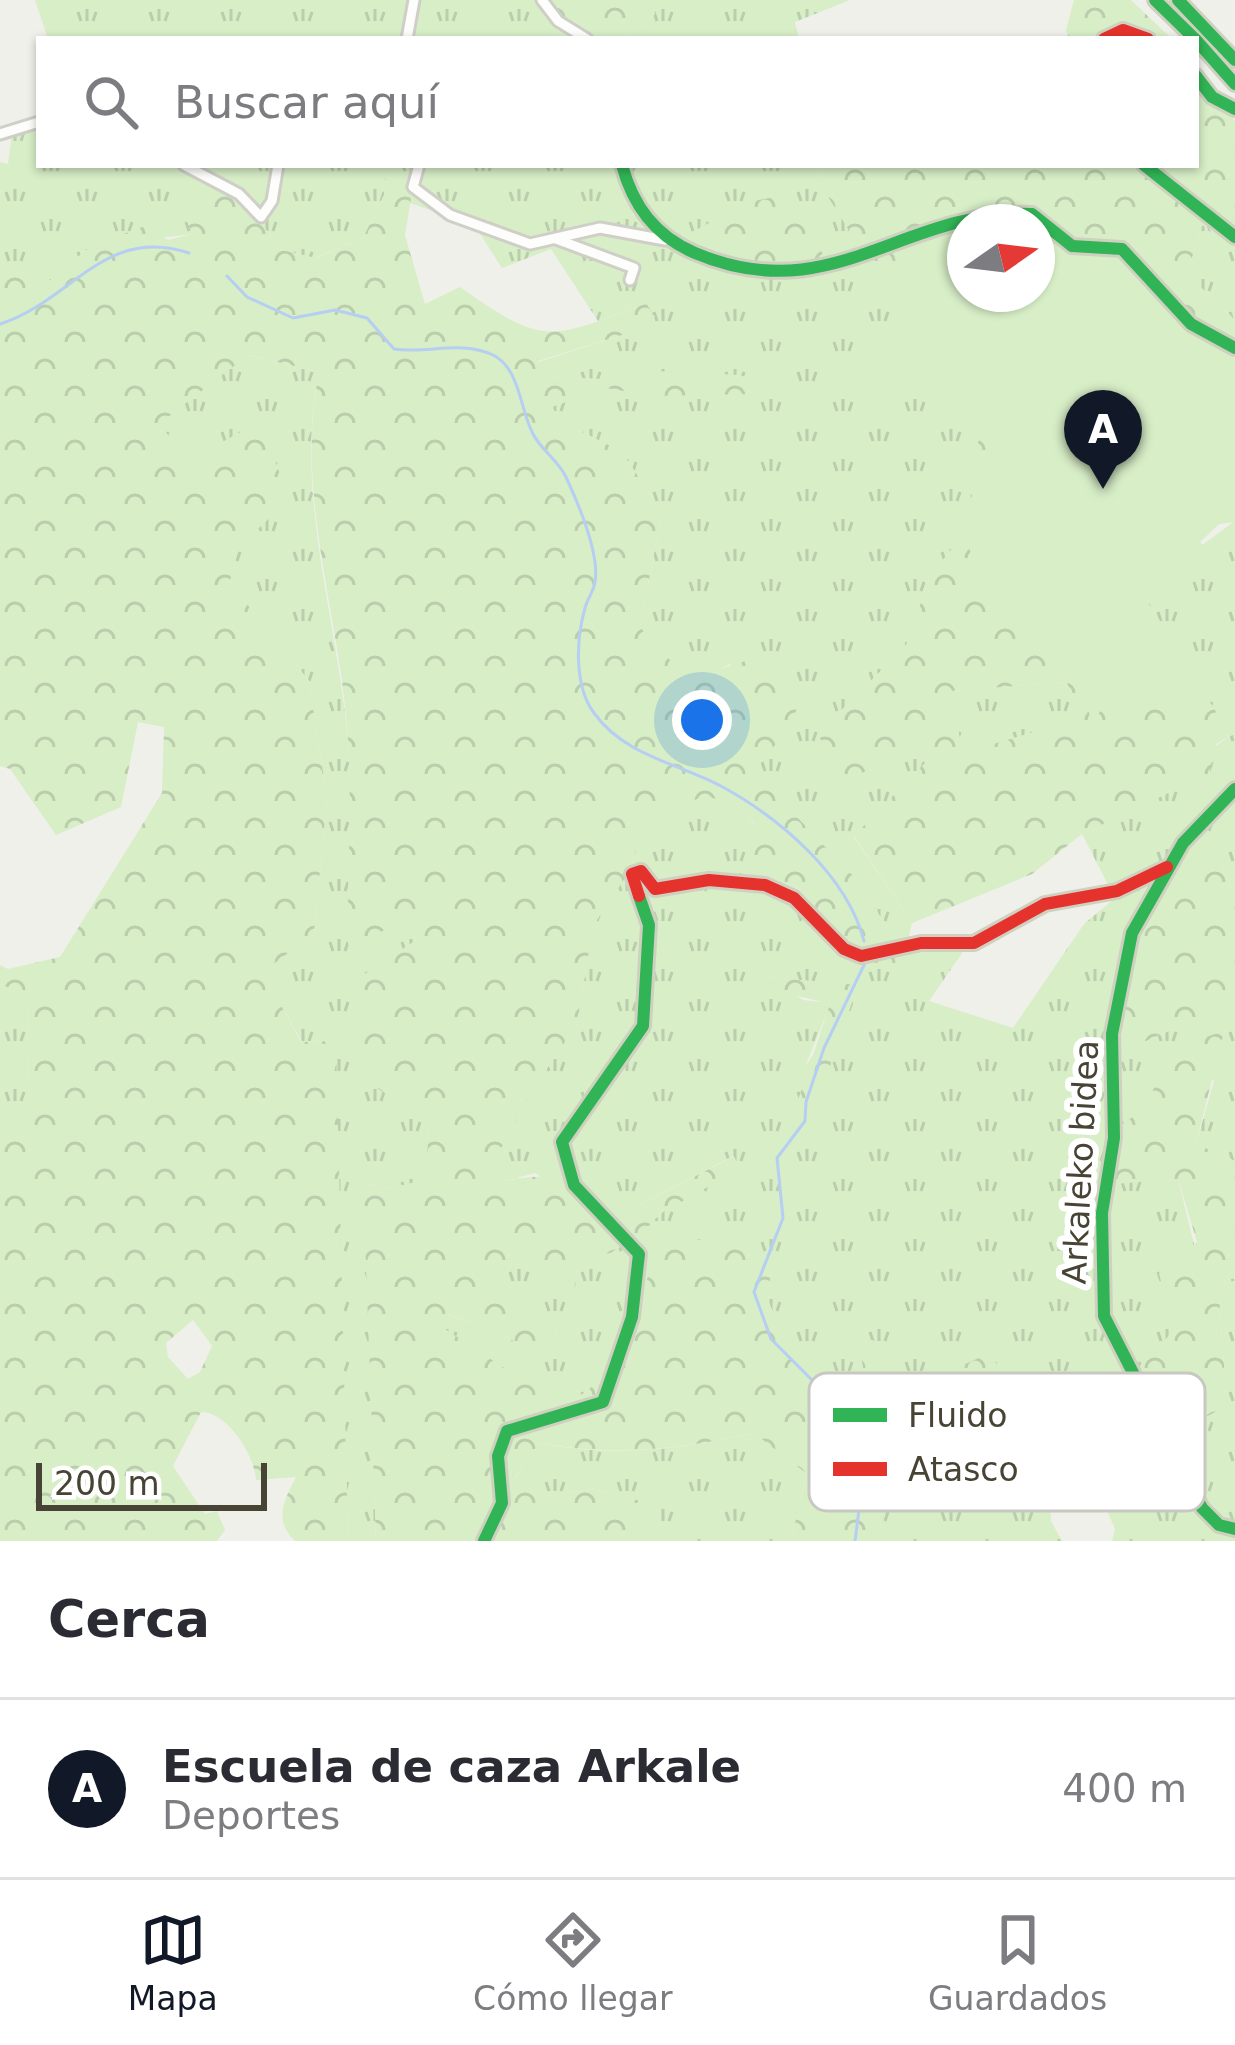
<!DOCTYPE html>
<html lang="es">
<meta charset="utf-8">
<style>
:root{--surface:#fff;--page:#f7f7f7;--text:#2b2b33;--muted:#7c7c81;--line:#e1e1e2;--accent:#111827}
body{margin:0;font-family:"DejaVu Sans",sans-serif;background:var(--page);color:var(--text)}
.compass{position:absolute;left:947px;top:204px;width:108px;height:108px;border-radius:50%;background:var(--surface);box-shadow:0 3px 9px #0004;rotate:76deg}
.scale{position:absolute;left:36px;bottom:30px;width:231px;box-sizing:border-box;padding-left:12px;border:6px solid #484435;border-top:0;font-size:33px;line-height:42px;white-space:nowrap;color:#484435;-webkit-text-stroke:9px #fff;paint-order:stroke}
.you{position:absolute;left:702px;top:720px;width:42px;height:42px;margin:-30px;border:9px solid #fff;border-radius:50%;background:#1a73e8;box-shadow:0 0 0 18px #1a73e833}
.badge{display:grid;place-items:center;width:78px;height:78px;border-radius:50%;background:var(--accent);color:#fff;font-size:39px;font-weight:700}
.pin{position:absolute;translate:-50% -99px;filter:drop-shadow(0 3px 6px #0008)}
.pin::after{content:'';position:absolute;top:63px;width:42px;height:36px;background:inherit;clip-path:polygon(0 0,100% 0,50% 100%)}
.list{margin:0;padding:0;list-style:none}
h2{display:flex;justify-content:space-between;align-items:center;height:156px;margin:0;padding:0 48px;font-size:51px}
h2 small{font-size:39px;font-weight:400;color:var(--muted)}
.list li{display:grid;grid-template-columns:78px 1fr auto;gap:36px;align-items:center;box-sizing:border-box;height:180px;padding:0 48px;border-top:3px solid var(--line)}
.list b{display:block;font-size:45px;white-space:nowrap}
.list p{margin:0;font-size:39px;white-space:nowrap;color:var(--muted)}
.list em{font-size:39px;font-style:normal;color:var(--muted)}
.icon{flex:none;width:66px;height:66px;fill:none;stroke:currentColor;stroke-width:2;stroke-linecap:round;stroke-linejoin:round}
.map{position:relative;flex:none;width:1235px;height:1541px;overflow:hidden}
.search{position:absolute;background:var(--surface);box-shadow:0 3px 9px #0004;left:36px;right:36px;top:36px;height:132px;display:flex;align-items:center;gap:30px;box-sizing:border-box;padding:0 42px;border-radius:0px;color:var(--muted);font-size:45px}
.sheet{height:336px;background:var(--surface)}
nav{display:flex;justify-content:space-around;align-items:center;box-sizing:border-box;height:168px;border-top:3px solid var(--line);background:var(--surface);font-size:33px;color:var(--muted)}
nav a{display:grid;justify-items:center;gap:6px}
nav .on{color:var(--accent)}
.map>svg:first-child{display:block}
.grass{fill:url(#grass-tufts);fill-rule:evenodd}
.forest{fill:url(#forest-crowns);fill-rule:evenodd}
.park{fill:#d7eec7}
.lines{fill:none;stroke-linecap:round;stroke-linejoin:round}
.stream{stroke:#b6cef2;stroke-width:3}
.street-casing{stroke:#cfcec7;stroke-width:15}
.fast-casing{stroke:#d0d0c0;stroke-width:18}
.jam-casing{stroke:#d0d0c0;stroke-width:18}
.street{stroke:#fdfdfc;stroke-width:9}
.fast{stroke:#30b455;stroke-width:12}
.jam{stroke:#e5322d;stroke-width:12}
.labels{text-anchor:middle;stroke-width:12;stroke-linejoin:round;paint-order:stroke}
.street-label{font-size:33px;fill:#484435;stroke:#fff}
.key{fill:#fff;stroke:#c8c7c2;stroke-width:3}
.key-label{font-size:33px;fill:#484435}
</style>
<div class="map">
<svg width="1235" height="1541" viewBox="0 0 1235 1541">
<defs>
<pattern id="grass-tufts" width="24" height="20" patternUnits="userSpaceOnUse" patternTransform="scale(3)"><rect width="24" height="20" fill="#d7eec7"/><path d="M3 7l-1-3M5 7V3M7 7l1-3M15 17l-1-3M17 17v-4M19 17l1-3" fill="none" stroke="#bacdac"/></pattern>
<pattern id="forest-crowns" width="20" height="18" patternUnits="userSpaceOnUse" patternTransform="scale(3)"><rect width="20" height="18" fill="#d7eec7"/><path d="M2 6a3 3 0 1 1 6 0M12 15a3 3 0 1 1 6 0" fill="none" stroke="#bacdac"/></pattern>
</defs>
<rect width="100%" height="100%" fill="#f0f0ea"/>
<!-- grass -->
<g class="grass">
<polygon points="35,0 566,0 550,14 562,39 48,39"/>
<polygon points="650,0 850,0 795,22 799,39 622,39 655,14"/>
<path d="M39,119V165H826L816,177L965,294H1037V225L1202,545L1235,521V722L1221,721L1172,643L1090,602L973,523L930,576L906,646L818,734L913,741L928,760L854,837L912,923L907,944L967,946L929,1001L1013,1028L1084,924L1115,898L1082,834L1235,733V896L1222,866L1146,1041L1235,1002V1161L1196,1144L1214,1081L1174,1049L1115,1183L1178,1179L1224,1366L1218,1282L1235,1278V1541H1112L1115,1529L1086,1463L1049,1473L1051,1521L1062,1541H879L885,1471L904,1440L873,1341L858,1340L876,1429L798,1375L768,1300L771,1270L652,1267L619,1365L564,1409L444,1329L447,1315L489,1327L548,1360L557,1330L503,1281L511,1263L547,1270L560,1293L581,1259C619,1251 634,1233 663,1212C687,1195 715,1183 740,1169L733,1156L607,1222L535,1173L501,1182L491,1165L531,1092L577,1024L593,925L633,866L639,831L704,795L746,810L754,825L740,875L796,886L867,962L906,944L896,942L858,881L753,772L792,723L730,664L702,677L672,666L640,627L662,512L621,451L561,422L551,406L606,388L652,396L635,370L601,379L540,377L538,362L638,330L646,303L598,321L551,249L502,268L475,226L410,203L415,175L384,195L363,238L315,258L282,250L239,195L201,179L187,221L193,234L91,246L49,282L0,261V162L8,164L13,126ZM769,977L857,986L805,1067L831,1003L803,1000Z"/>
<polygon points="1202,225 1235,244 1235,320 1187,274"/>
<path d="M247,355L319,372C295,488 333,605 346,721C355,793 347,871 348,944L408,920L416,941L429,1123L427,1181L388,1188L364,1183L376,1541H348L335,1041L302,1042L262,972L314,933L327,798L309,681L230,583C237,526 195,467 158,424Z"/>
<polygon points="1067,682 1079,719 963,753 949,691"/>
<polygon points="0,984 27,994 29,1093 0,1144"/>
<path d="M755,1433L806,1473L791,1541H669L653,1504L592,1489L540,1497L515,1479L538,1443C615,1458 680,1449 755,1433Z"/>
</g>
<!-- forest -->
<g class="forest">
<polygon points="566,0 650,0 655,14 622,39 562,39 550,14"/>
<polygon points="1074,0 1131,0 1172,39 1069,39 1066,30"/>
<polygon points="1196,68 1235,121 1235,244 1202,225 1187,274 1235,320 1235,349 1037,222 965,222 898,310 816,177 826,165 1196,165"/>
<path d="M415,174L405,235L425,304L460,287C546,348 551,339 646,303L655,317L638,330L538,361L541,377L601,379L635,370L740,375L756,381L750,394L652,396L606,388L552,407L561,422L621,451L662,512L640,627C694,693 692,673 765,656L798,705L792,723L754,772L858,881L896,942L907,944L895,967L867,962L796,886L739,875L754,824L746,810L704,795L639,832L633,866L593,926L577,1024L531,1092L492,1165L501,1182C554,1169 576,1179 607,1222L734,1156L740,1169L661,1213L640,1235L756,1244L771,1270L768,1300L798,1375L874,1428L858,1339L873,1340L904,1441L885,1471L879,1541H791L806,1473L754,1433C680,1449 615,1457 539,1443L515,1478L540,1497L592,1489L653,1504L669,1541H376L363,1183L388,1188L426,1180L429,1123L361,1077L357,979L416,940L407,921L348,945C347,872 353,797 347,725C337,607 295,491 319,372L248,355L159,424L189,460L261,421L289,500L234,551L230,583L309,681L327,798L314,933L263,972L301,1042L336,1041L348,1541H295C273,1520 284,1501 296,1477L256,1480C255,1456 228,1412 201,1412L173,1466L205,1514L217,1511L225,1530L217,1541H0V1144L29,1093L27,995L0,984V965L8,969L60,957L162,793L164,727L138,722L121,807L56,835L10,769L0,766V261L49,281L91,246L145,226L168,240L192,234L187,221L200,179L239,195L282,250L316,258L363,238L384,195L385,177ZM639,1236L651,1267L619,1365L564,1409L542,1375L521,1379L445,1329L448,1315L489,1327L548,1360L557,1330L503,1281L511,1263L547,1270L560,1293L574,1291L581,1259L610,1253ZM193,1320L212,1346L200,1372L188,1379L168,1357L166,1343Z"/>
<polygon points="784,195 840,280 797,276 676,241 745,203"/>
<path d="M994,411L1035,431L1090,602L1146,598L1221,720L1235,722V733L1216,744L1209,774L1082,834L1032,874L912,923L854,836L928,760L913,741L840,787L818,733L906,646L930,576L973,523L968,462ZM1067,682L1078,719L963,753L950,691Z"/>
<polygon points="1181,855 1222,866 1235,896 1235,1002 1146,1041 1118,1028 1145,900"/>
<polygon points="767,977 858,985 810,1124 798,1133 792,1118 830,1004 770,989"/>
<polygon points="1224,1031 1196,1144 1235,1161 1235,1278 1218,1282 1224,1366 1219,1410 1171,1435 1139,1368 1173,1331 1159,1273 1197,1242 1178,1179 1115,1184 1118,1127 1143,1110 1174,1048"/>
<polygon points="988,1354 997,1364 995,1389 1039,1402 1069,1429 1056,1440 1032,1414 998,1411 950,1390 963,1365"/>
</g>
<!-- park -->
<path class="park" d="M1014,214L1035,218L1063,244L1124,253L1167,302L1235,351V522L1219,524L1144,596L1213,710L1142,700L1109,703L1091,721L1078,665L1061,666L1051,647L1017,617L970,551L973,457L1024,455L1019,437C999,432 985,419 968,407C945,392 895,398 869,404L864,374L910,267L940,228L965,222V294H1037V222H965Z"/>
<g class="lines">
<!-- stream -->
<g class="stream">
<path d="M227,276L247,297L293,318L335,310L367,318L394,349C428,354 461,340 493,355C520,368 520,410 533,434C541,450 558,460 566,477C578,503 600,553 595,582C594,591 587,599 585,608C576,640 574,686 594,713C624,755 676,763 719,785C779,817 847,875 864,941"/>
<path d="M0,324C71,302 104,225 189,253"/>
<polyline points="855,1541 864,1471 858,1440 827,1395 771,1339 754,1292 783,1218 777,1158 805,1121 806,1102 824,1048 865,963"/>
</g>
<defs>
<g id="street">
<polyline points="542,0 558,21 587,39"/>
<polyline points="407,39 414,0"/>
<polyline points="0,134 39,122"/>
<polyline points="184,165 239,194 261,217 272,201 278,165"/>
<polyline points="419,165 413,187 450,215 530,244 600,228 665,240"/>
<polyline points="556,239 634,268 630,280"/>
</g>
<g id="fast">
<polyline points="1155,0 1195,39"/>
<polyline points="1178,0 1235,60"/>
<polyline points="1196,40 1235,84"/>
<polyline points="1196,76 1212,97 1235,109"/>
<path d="M622,165C633,206 655,236 695,253C832,311 902,209 1032,214L1072,246L1122,249L1191,324L1235,348"/>
<polyline points="1144,165 1235,237"/>
<polyline points="1235,789 1183,843 1132,933 1112,1034 1114,1138 1102,1213 1104,1316 1202,1508 1219,1525 1235,1529"/>
<polyline points="484,1541 502,1503 498,1456 507,1431 603,1402 632,1317 639,1254 574,1185 562,1142 643,1026 649,925 639,896"/>
</g>
<g id="jam">
<polyline points="1104,39 1123,30 1148,39"/>
<polyline points="639,896 632,874 641,871 655,889 709,880 765,885 794,898 844,949 861,956 921,943 974,943 1045,904 1117,891 1167,867"/>
</g>
</defs>
<!-- street casing -->
<use href="#street" class="street-casing"/>
<!-- fast casing -->
<use href="#fast" class="fast-casing"/>
<!-- jam casing -->
<use href="#jam" class="jam-casing"/>
<!-- street -->
<use href="#street" class="street"/>
<!-- fast -->
<use href="#fast" class="fast"/>
<!-- jam -->
<use href="#jam" class="jam"/>
</g>
<g class="labels">
<!-- street labels -->
<g class="street-label">
<text transform="translate(1080 1162) rotate(-87)" y="12">Arkaleko bidea</text>
</g>
</g>
<!-- legend -->
<rect x="809" y="1373" width="396" height="138" rx="18" class="key"/>
<rect x="833" y="1408" width="54" height="14" fill="#30b455"/>
<rect x="833" y="1462" width="54" height="14" fill="#e5322d"/>
<g class="key-label">
<text x="908" y="1427">Fluido</text>
<text x="908" y="1481">Atasco</text>
</g>
</svg>
<svg class="compass" viewBox="-18 -18 36 36"><path d="M0-13l5 13h-10z" fill="#e53935"/><path d="M0 13l5-13h-10z" fill="#7c7c81"/></svg>
<div class="scale">200 m</div>
<div class="you"></div>
<div class="pin badge" style="left:1103px;top:489px">A</div>
<div class="search"><svg class="icon" aria-label="search" viewBox="0 0 24 24"><circle cx="10" cy="10" r="6"/><path d="M15 15l6 6"/></svg>Buscar aquí</div>
</div>
<section class="sheet">
<h2>Cerca<small></small></h2>
<ul class="list">
<li><span class="badge">A</span><div><b>Escuela de caza Arkale</b><p>Deportes</p></div><em>400 m</em></li>
</ul>
</section>
<nav>
<a class="on"><svg class="icon" aria-label="map" viewBox="0 0 24 24"><path d="M3 6l6-2 6 2 6-2v14l-6 2-6-2-6 2zM9 4v14M15 6v14"/></svg>Mapa</a>
<a><svg class="icon" aria-label="directions" viewBox="0 0 24 24"><path d="M12 3l9 9-9 9-9-9zM9 14v-3h6M13 9l2 2-2 2"/></svg>Cómo llegar</a>
<a><svg class="icon" aria-label="saved" viewBox="0 0 24 24"><path d="M7 4h10v16l-5-4-5 4z"/></svg>Guardados</a>
</nav>
